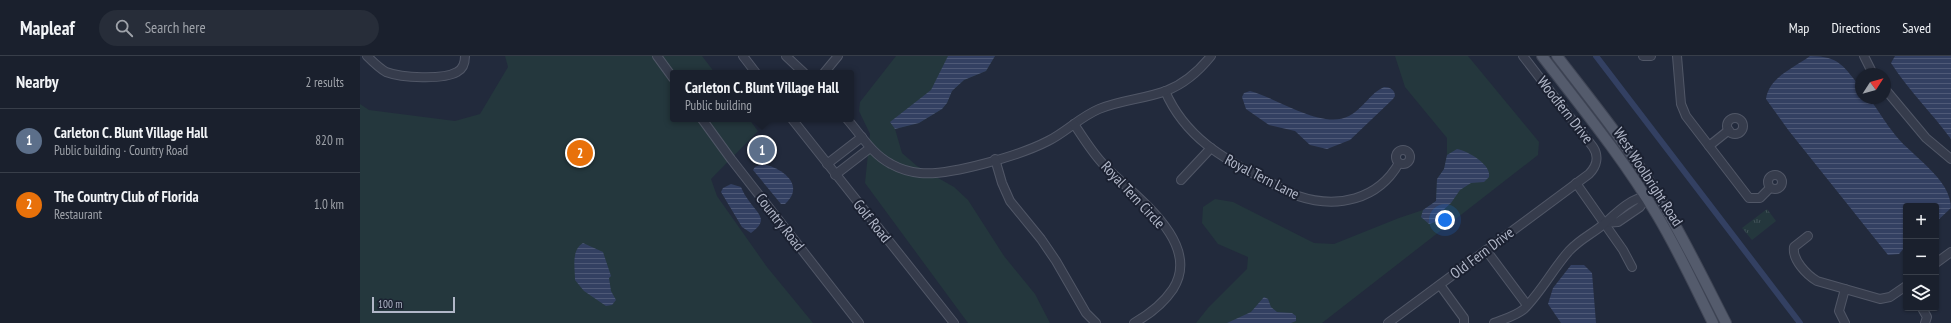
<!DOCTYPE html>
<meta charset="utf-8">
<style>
:root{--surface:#1a202d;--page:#272d39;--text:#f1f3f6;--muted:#9fa3aa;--line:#383e49;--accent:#8c9099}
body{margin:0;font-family:"PT Sans Narrow",sans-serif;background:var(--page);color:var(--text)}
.controls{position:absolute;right:12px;bottom:12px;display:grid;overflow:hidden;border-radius:4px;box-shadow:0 1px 3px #0004}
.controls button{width:36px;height:36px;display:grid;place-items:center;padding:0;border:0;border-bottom:1px solid var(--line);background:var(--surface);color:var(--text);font:20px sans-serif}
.compass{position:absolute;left:1495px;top:12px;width:36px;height:36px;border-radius:50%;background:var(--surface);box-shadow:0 1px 3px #0004;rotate:54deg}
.scale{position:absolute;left:12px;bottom:10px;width:83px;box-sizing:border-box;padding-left:4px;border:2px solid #b1b7c8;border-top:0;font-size:11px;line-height:14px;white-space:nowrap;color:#b1b7c8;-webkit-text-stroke:3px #1b2131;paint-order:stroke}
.you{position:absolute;left:1085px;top:164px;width:14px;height:14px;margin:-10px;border:3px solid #fff;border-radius:50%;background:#1a73e8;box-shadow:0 0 0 6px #1a73e833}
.badge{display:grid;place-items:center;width:26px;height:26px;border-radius:50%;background:var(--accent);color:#fff;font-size:13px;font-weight:700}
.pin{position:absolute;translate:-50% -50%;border:2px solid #fff;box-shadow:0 1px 4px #0006}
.popup{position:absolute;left:310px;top:14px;width:184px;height:52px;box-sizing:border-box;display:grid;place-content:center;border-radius:4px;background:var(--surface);filter:drop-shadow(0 1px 3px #0005);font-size:13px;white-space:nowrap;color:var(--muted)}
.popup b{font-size:15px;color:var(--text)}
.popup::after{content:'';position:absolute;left:50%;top:100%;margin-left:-8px;border:8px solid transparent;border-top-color:var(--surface)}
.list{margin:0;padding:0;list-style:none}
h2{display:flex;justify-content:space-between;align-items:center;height:52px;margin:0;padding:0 16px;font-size:17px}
h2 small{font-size:13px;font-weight:400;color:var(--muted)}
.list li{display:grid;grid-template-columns:26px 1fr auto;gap:12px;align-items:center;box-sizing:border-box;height:64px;padding:0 16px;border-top:1px solid var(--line)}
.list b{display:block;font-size:15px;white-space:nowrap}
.list p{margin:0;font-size:13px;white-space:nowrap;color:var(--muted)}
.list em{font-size:13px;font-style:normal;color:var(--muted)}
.icon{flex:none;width:22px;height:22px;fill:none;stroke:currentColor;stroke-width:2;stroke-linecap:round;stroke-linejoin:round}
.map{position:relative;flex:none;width:1591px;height:267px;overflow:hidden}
header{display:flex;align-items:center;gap:24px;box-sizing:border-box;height:56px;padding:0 20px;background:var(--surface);border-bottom:1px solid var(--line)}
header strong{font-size:19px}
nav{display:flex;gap:22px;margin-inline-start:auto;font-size:14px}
.search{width:280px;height:36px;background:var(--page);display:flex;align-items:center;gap:10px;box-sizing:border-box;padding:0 14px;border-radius:22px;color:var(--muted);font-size:15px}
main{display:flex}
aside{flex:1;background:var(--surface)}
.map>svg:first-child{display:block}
.grass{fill:#24373d}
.park{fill:url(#park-tufts)}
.water{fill:url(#water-rules)}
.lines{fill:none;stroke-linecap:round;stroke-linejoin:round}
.canal{stroke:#334062;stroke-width:6}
.minor-casing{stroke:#515767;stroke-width:10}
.major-casing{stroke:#3f4555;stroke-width:12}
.minor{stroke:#363c4c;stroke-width:8}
.major{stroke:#545b6c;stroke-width:10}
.labels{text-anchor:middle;stroke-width:4;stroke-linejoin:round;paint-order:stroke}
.street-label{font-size:15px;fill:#b1b7c8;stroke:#1b2131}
</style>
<header>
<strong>Mapleaf</strong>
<div class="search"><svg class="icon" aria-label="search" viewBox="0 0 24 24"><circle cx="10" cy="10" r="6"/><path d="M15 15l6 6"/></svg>Search here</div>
<nav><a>Map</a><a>Directions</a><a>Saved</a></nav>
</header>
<main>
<aside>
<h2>Nearby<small>2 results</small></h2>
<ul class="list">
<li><span class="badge" style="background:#5c6f8a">1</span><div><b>Carleton C. Blunt Village Hall</b><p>Public building · Country Road</p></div><em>820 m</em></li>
<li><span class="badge" style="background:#e8710a">2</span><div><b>The Country Club of Florida</b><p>Restaurant</p></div><em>1.0 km</em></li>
</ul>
</aside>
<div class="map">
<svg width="1591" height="267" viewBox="0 0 1591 267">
<defs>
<pattern id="park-tufts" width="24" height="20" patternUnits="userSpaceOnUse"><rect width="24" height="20" fill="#24373d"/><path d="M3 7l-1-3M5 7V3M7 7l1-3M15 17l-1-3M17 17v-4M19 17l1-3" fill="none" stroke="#415258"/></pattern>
<pattern id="water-rules" width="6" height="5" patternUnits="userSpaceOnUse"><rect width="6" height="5" fill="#334062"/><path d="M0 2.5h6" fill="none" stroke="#4e5977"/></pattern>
</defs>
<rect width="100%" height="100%" fill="#222a3c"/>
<!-- grass -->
<g class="grass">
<polygon points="145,0 342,0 355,17 313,17 313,63 389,63 398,75 351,123 357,140 407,211 453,267 0,267 0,48 9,54 95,65 120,58 148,11"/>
<polygon points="536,0 635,0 626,15 604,24 592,35 587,47 582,53 559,67 535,73 542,97 557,110 594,131 608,144 644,200 675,238 690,267 608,267 505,127 510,78 499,55 500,46"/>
<polygon points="1035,0 1108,0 1179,86 1178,99 962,267 836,267 848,252 887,213 888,201 858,188 842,167 843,151 855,143 873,146 954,187 974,188 1039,162 1063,154 1076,145 1077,123 1084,113 1087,99 1087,82 1045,31"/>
</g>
<!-- park -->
<polygon class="park" points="1407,153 1416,165 1392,184 1382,172"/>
<!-- water -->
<g class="water">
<polygon points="588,0 635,0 626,15 604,24 592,35 587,47 582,53 559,67 535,73 530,66 571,34"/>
<path d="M1450,0C1480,0 1484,11 1501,32V42H1509C1518,54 1526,68 1536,80C1552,100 1591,123 1591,152L1576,166V150H1546V190L1539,198L1528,199L1429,75L1406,43C1409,21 1434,12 1450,0Z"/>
<path d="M1535,0H1591V83C1572,57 1549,35 1531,7Z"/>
<path d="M1024,31C1030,31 1035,34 1035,40L1033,43L990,84L967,93L950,89L935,75L909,69L886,53L882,41L884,37L890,35C917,42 962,74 989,60C1003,53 1010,37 1024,31Z"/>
<path d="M1097,93C1108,95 1132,109 1129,121L1124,126L1111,127L1100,134L1091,147L1080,157L1078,165L1069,168L1061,161L1063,154L1076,145L1077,123L1084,113L1087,99Z"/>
<path d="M403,108C422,112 446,129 425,148H421L393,114L395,111Z"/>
<path d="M371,128L381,131C383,136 386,141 389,145C399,159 409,164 391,177L382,171L361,136L363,132Z"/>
<path d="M223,187L243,196L251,220L249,222L251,235L256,244L252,249L246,250L224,235L215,224C215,212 211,194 223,187Z"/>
<polygon points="1211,209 1224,209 1232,217 1236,267 1201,267 1188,248 1193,232"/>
<polygon points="904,241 908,243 911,251 917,256 932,257 936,260 936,265 931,267 867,267 891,256"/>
</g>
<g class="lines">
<!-- canal -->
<polyline class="canal" points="1236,0 1440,267"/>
<defs>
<g id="minor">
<path d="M7,0C13,6 19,12 26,16C42,22 83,24 97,16C103,13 105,6 105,0"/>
<polyline points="297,0 313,22"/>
<polyline points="383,0 396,17"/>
<polyline points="426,0 444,17"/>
<polyline points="1283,0 1291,0"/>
<polyline points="1317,0 1321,48 1326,60 1389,142 1400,142 1410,132"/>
<polyline points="1504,0 1513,18"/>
<polyline points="464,17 478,0"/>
<polyline points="1525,33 1566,82 1591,103"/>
<path d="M805,35C825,81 863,103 906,124C916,129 927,137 938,140C977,153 1018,144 1039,107"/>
<circle cx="1375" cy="70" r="8"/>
<polyline points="342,63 371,103 499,267"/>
<polyline points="432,63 594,267"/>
<path d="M487,63C501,79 512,98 531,108C540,113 550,116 560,117C590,120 661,99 688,85C706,76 720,61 739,53C761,44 784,43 806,35C824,28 839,15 851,0"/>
<path d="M714,68C724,83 733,98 745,110C773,139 843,186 813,233C803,248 790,258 774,267"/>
<polyline points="1349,90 1369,74"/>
<circle cx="1043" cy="101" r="7"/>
<polyline points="635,103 642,127 650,145 681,183 696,205 726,257 736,267"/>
<polyline points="467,108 502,81"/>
<circle cx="1415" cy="126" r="7"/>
<polyline points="475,119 510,92"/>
<polyline points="821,124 851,92"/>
<polyline points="1216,127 1263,194 1272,211"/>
<polyline points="1245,167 1258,166 1280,151 1289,138"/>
<path d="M1448,180L1434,191C1432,204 1447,219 1457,225L1520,243L1530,241L1546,230"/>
<polyline points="1126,194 1167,249"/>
<polyline points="1576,207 1591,196"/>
<polyline points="1080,229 1104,262 1104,267"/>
<polyline points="1485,233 1479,255 1485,267"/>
<polyline points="1562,252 1567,261 1565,267"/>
<path d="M1028,267L1229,118C1237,110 1239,100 1233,91L1163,0"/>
<path d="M1134,267C1144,263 1156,260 1164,253C1181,236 1193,213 1209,195C1221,182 1234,177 1245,167C1255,158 1272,141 1286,141"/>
</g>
<g id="major">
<path d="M1182,0C1222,52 1263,102 1297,159C1318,194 1335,231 1353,267"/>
<path d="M1197,0C1230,43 1265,86 1294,133C1321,176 1343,222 1366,267"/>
</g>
</defs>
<!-- minor casing -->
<use href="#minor" class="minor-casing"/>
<!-- major casing -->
<use href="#major" class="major-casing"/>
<!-- minor -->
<use href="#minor" class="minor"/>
<!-- major -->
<use href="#major" class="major"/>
</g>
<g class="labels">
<!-- street labels -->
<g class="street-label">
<text transform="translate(1205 54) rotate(52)" y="5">Woodfern Drive</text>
<text transform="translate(902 121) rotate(27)" y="5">Royal Tern Lane</text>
<text transform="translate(1288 121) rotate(57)" y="5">West Woolbright Road</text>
<text transform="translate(773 139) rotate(47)" y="5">Royal Tern Circle</text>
<text transform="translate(512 165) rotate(51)" y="5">Golf Road</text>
<text transform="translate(420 166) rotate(52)" y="5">Country Road</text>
<text transform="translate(1122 197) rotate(-37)" y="5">Old Fern Drive</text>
</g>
</g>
</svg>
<div class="controls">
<button>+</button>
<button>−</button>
<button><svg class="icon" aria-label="layers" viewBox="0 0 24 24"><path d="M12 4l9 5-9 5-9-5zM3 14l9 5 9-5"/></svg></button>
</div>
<svg class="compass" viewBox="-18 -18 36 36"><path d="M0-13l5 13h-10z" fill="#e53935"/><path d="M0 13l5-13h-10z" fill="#9fa3aa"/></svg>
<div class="scale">100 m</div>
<div class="you"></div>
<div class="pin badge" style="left:402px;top:94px;background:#5c6f8a">1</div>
<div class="popup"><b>Carleton C. Blunt Village Hall</b>Public building</div>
<div class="pin badge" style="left:220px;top:97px;background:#e8710a">2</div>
</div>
</main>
